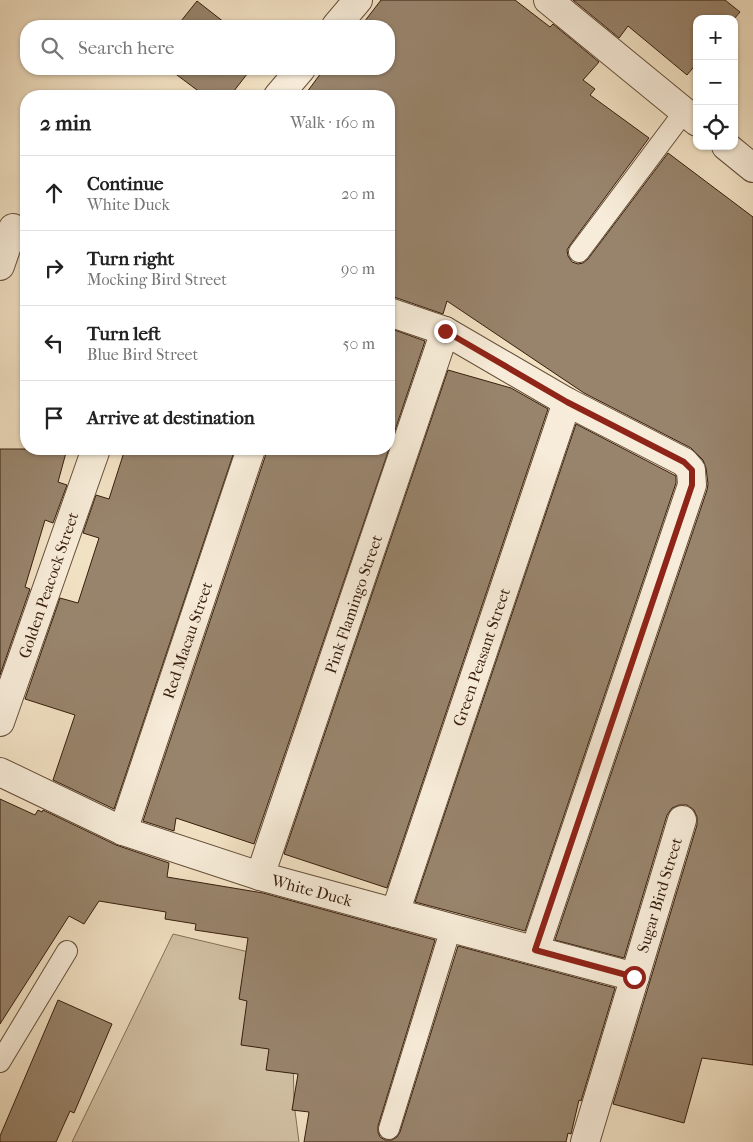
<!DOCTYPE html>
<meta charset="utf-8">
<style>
:root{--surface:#fff;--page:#f6f6f6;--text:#222;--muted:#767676;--line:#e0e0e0}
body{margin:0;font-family:"IM FELL French Canon",serif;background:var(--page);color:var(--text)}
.controls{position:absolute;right:15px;top:15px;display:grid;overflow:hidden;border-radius:10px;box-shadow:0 1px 4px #0004}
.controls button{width:45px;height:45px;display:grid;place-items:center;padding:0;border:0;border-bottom:1px solid var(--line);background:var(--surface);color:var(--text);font:25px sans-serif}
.stop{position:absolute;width:15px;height:15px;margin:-11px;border:4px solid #8f2418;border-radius:50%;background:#fff}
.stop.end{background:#8f2418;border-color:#fff;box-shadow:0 1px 5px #0008}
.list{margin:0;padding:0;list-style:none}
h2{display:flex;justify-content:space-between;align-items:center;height:65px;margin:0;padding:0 20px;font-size:21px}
h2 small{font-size:16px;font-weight:400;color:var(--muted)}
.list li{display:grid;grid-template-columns:32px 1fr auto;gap:15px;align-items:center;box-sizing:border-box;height:75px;padding:0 20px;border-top:1px solid var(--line)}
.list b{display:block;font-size:19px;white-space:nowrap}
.list p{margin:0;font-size:16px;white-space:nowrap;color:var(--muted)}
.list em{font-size:16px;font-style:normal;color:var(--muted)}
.icon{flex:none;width:28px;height:28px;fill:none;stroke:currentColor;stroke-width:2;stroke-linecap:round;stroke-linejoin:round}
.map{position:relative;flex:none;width:753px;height:1142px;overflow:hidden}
.search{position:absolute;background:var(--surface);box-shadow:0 1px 4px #0004;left:20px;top:20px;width:375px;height:55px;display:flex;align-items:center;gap:12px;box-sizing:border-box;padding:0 18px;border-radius:20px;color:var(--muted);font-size:19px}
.panel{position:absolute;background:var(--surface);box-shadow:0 1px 4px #0004;left:20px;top:90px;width:375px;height:365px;border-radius:20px}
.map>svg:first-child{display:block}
.green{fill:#d2c1a5;stroke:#847058}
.building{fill:#98846c;stroke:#371e0c}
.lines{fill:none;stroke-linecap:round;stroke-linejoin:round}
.service-casing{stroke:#664f3a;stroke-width:22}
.minor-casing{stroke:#664f3a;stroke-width:30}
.service{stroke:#f7ecd9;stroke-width:20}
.minor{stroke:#f7ecd9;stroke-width:28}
.route{stroke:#8f2418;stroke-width:6}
.labels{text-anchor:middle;stroke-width:5;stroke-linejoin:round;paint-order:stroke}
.street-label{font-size:16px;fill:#371e0c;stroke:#f7ecd9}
</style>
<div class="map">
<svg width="753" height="1142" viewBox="0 0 753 1142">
<rect width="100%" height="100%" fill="#f2e2c4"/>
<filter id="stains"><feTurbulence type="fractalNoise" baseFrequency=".004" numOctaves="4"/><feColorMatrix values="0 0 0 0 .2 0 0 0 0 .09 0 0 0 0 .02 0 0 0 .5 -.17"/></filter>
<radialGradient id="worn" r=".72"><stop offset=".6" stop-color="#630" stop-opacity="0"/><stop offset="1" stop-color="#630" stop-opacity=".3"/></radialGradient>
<!-- green -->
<polygon class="green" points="173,934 312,967 292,1003 294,1103 299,1142 72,1142"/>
<!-- building -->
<g class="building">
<polygon points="381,0 515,0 550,27 553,24 599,62 583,80 595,89 590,95 649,138 570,245 567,250 568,256 572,262 578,264 583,263 588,259 668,153 753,217 753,1065 702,1058 684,1123 613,1104 697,825 697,817 694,810 687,805 679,805 672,808 667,815 624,958 555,940 707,490 708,484 706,468 703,460 691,448 584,393 447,301 443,314 394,297 389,297 389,96 304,96 324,69 389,69 389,26 361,26"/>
<polygon points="573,0 725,0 740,12 734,19 697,19 697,63 687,75 628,26 619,38"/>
<polygon points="197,1 229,26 177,26"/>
<polygon points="169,69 251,69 230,96 205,96"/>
<polygon points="389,328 425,341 389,448"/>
<polygon points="448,370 511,388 548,409 387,888 284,854"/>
<polygon points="576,424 674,475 676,476 676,483 525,931 415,902"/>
<polygon points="0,449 67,449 58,482 67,485 53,523 45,520 25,587 30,589 0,675"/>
<polygon points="125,449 235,449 114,809 53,780 75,715 25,699 60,598 78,603 99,538 83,533 96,495 109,499"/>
<polygon points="266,449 389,449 254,844 176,818 174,831 143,821 266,454"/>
<polygon points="0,799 35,815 38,810 42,812 43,810 116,845 169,863 167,877 263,893 435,940 378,1126 378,1132 380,1137 385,1140 392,1140 397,1137 400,1132 458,946 615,988 581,1101 579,1100 571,1134 568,1133 566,1142 304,1142 309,1112 292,1110 298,1074 266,1070 269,1049 241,1045 247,1001 239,999 248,938 195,930 196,924 165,919 166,912 99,901 84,924 69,916 0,1024"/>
<polygon points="58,1000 112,1024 74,1113 70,1111 56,1142 0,1142 0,1136"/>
</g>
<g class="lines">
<defs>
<g id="service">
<polyline points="579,252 684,112"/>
<polyline points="0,1062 67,951"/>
<polyline points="389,1129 451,928"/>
</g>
<g id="minor">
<polyline points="548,0 697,122"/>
<polyline points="336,26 358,0"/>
<polyline points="278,96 301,69"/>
<polyline points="726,146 753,168"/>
<polyline points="0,266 13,228"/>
<polyline points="389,312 445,331 567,402 684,462 691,470 692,485 535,950"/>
<polyline points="0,722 96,449"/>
<polyline points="0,772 123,831 260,876 451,928 635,977"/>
<polyline points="123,831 251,449"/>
<polyline points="260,876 445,331"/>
<polyline points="395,913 567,402"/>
<polyline points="585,1142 682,820"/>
</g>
</defs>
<!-- service casing -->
<use href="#service" class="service-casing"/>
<!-- minor casing -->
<use href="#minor" class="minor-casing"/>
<!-- service -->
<use href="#service" class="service"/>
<!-- minor -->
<use href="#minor" class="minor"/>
</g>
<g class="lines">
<!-- route -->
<polyline class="route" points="445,331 567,402 684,462 692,470 692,485 535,950 634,977"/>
</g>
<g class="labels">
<!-- street labels -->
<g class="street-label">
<text transform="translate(48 585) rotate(-71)" y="6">Golden Peacock Street</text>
<text transform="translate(353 604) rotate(-71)" y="6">Pink Flamingo Street</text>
<text transform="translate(187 640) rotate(-71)" y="6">Red Macau Street</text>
<text transform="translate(481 657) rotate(-71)" y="6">Green Peasant Street</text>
<text transform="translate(312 890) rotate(15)" y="6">White Duck</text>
<text transform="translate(659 895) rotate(-73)" y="6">Sugar Bird Street</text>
</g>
</g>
<rect width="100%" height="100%" filter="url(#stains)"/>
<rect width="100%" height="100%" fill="url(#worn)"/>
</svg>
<div class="controls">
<button>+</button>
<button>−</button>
<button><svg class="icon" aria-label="locate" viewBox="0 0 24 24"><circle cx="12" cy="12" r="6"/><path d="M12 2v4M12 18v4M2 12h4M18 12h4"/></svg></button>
</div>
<div class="stop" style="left:634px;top:977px"></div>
<div class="stop end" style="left:445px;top:331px"></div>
<div class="search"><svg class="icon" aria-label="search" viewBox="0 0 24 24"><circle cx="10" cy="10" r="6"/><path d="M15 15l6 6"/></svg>Search here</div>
<section class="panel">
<h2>2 min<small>Walk · 160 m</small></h2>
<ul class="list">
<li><svg class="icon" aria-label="ahead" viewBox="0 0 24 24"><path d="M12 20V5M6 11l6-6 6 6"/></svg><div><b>Continue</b><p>White Duck</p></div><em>20 m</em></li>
<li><svg class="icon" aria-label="right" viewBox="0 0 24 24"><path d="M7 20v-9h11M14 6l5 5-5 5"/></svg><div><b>Turn right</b><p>Mocking Bird Street</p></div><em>90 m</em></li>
<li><svg class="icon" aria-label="left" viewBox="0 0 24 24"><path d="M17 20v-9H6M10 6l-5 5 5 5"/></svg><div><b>Turn left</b><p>Blue Bird Street</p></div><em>50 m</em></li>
<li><svg class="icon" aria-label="arrive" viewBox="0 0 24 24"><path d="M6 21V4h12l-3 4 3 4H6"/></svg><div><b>Arrive at destination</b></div></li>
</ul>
</section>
</div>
